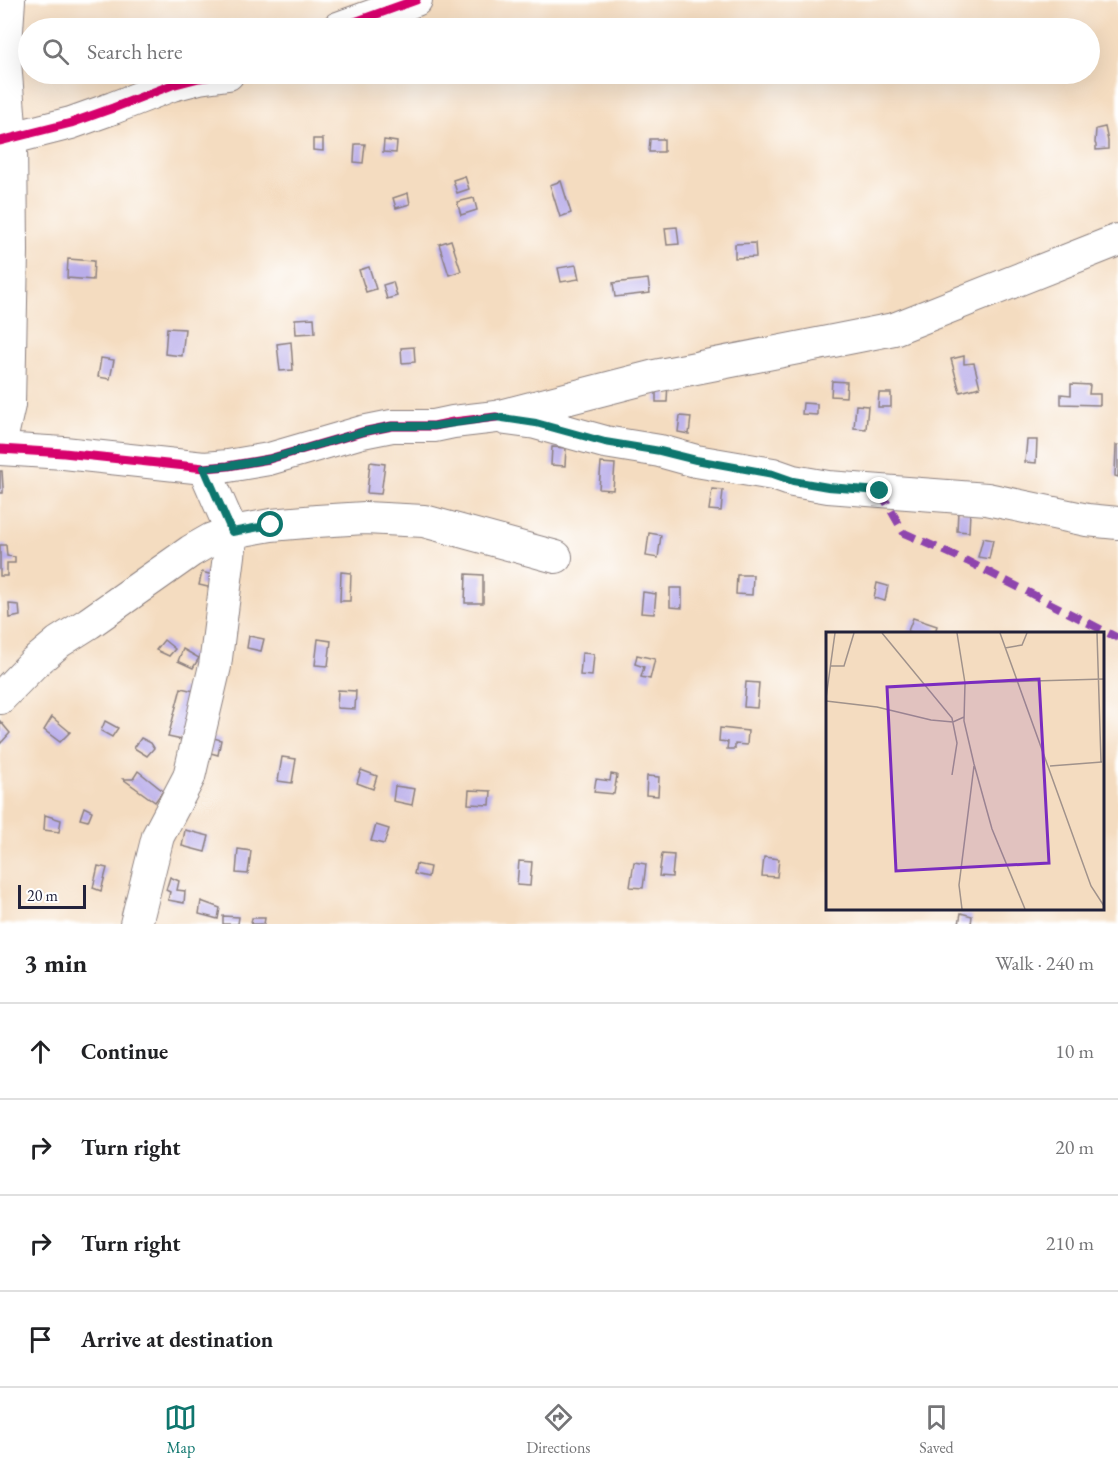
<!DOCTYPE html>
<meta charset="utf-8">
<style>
:root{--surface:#fff;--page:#f2f2f2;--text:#202124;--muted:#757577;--line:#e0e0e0;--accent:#0f766e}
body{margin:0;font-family:"EB Garamond",serif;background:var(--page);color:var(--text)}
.scale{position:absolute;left:18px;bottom:15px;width:68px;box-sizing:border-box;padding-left:6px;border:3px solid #22223b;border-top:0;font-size:16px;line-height:21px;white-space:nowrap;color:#22223b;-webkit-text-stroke:4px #fff;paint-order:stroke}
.stop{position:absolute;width:18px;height:18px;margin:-14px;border:4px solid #0f766e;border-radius:50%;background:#fff}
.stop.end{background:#0f766e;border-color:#fff;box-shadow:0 2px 6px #0008}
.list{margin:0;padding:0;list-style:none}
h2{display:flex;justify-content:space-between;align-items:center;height:78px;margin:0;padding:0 24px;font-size:26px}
h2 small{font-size:20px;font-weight:400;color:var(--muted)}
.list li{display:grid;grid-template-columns:39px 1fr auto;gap:18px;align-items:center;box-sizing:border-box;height:96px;padding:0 24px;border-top:2px solid var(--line)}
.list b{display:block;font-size:22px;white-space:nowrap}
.list em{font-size:20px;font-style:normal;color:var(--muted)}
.icon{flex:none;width:33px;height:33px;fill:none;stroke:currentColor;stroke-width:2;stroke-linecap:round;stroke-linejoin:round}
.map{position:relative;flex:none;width:1118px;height:924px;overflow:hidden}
.search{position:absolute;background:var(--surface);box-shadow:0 6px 24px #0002;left:18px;right:18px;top:18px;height:66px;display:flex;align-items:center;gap:15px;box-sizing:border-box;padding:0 21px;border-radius:33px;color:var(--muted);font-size:22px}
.sheet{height:462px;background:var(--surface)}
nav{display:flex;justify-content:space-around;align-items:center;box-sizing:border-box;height:84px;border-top:2px solid var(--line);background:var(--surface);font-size:16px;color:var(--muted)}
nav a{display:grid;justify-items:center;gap:3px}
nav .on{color:var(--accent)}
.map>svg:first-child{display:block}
.building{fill:#baaeea}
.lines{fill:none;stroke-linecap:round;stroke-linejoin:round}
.minor-casing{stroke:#8b7f7e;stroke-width:34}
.minor{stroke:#fff;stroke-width:32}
.quiet{stroke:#8e44ad;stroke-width:8;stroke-dasharray:15 8;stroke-linecap:butt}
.cycleway-casing{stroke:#fff;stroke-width:13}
.cycleway{stroke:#d6006c;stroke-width:9}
.route{stroke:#0f766e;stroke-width:8}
.inset-road{fill:none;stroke:#a0928b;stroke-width:1.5}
.view{fill:#7b2cbf;fill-opacity:0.15;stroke:#7b2cbf;stroke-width:3}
.inset-edge{fill:none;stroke:#22223b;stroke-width:3}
</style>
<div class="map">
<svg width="1118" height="924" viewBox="0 0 1118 924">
<rect width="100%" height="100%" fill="#fff"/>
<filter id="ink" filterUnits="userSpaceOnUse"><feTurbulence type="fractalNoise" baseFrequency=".0167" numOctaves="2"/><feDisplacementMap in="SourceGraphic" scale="12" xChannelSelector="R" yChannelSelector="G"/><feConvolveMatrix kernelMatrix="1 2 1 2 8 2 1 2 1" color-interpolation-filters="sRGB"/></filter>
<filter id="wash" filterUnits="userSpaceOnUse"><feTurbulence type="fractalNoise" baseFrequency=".008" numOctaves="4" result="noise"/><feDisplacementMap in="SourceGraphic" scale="24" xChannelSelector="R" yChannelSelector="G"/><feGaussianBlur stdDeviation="1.35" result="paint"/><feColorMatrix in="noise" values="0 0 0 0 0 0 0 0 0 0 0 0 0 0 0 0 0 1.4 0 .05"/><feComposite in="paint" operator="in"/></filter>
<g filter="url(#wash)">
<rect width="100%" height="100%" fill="#f4dcc0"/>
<g id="blocks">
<!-- building -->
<g class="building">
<polygon points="1105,127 1108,141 1108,149 1096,150 1096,145 1095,143 1096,129"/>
<polygon points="313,139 323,139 323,151 313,150"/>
<polygon points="650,139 664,139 664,152 649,152"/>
<polygon points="384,140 397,142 396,153 383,152"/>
<polygon points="355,144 365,144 363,163 354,162"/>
<polygon points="465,176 469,189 457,193 453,180"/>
<polygon points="561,181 571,213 560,217 550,185"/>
<polygon points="408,193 410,204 396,208 393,198"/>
<polygon points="474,198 477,210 461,215 457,202"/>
<polygon points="677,227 679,244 667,245 665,228"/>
<polygon points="451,240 461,271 449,275 439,244"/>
<polygon points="755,243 756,257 735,258 735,244"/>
<polygon points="68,259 94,261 93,280 67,278"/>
<polygon points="576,265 579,279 561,282 558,268"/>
<polygon points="369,267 376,289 366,292 359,270"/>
<polygon points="648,279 650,293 615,297 613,283"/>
<polygon points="393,282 397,296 387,299 383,285"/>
<polygon points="314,318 315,333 296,334 295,319"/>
<polygon points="167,328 185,329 182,356 165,354"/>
<polygon points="291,342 293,370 280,371 277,344"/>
<polygon points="414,347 415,362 402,363 401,348"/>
<polygon points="964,356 964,364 974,363 980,387 960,392 951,359"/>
<polygon points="101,358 114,360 110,379 98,377"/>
<polygon points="656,381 668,381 667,402 656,402"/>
<polygon points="832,381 847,382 846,397 831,396"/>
<polygon points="1071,384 1090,385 1089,394 1100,394 1100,405 1061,404 1061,394 1071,395"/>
<polygon points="879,393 891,393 891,407 878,407"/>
<polygon points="803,403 817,404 817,415 802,414"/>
<polygon points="856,405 868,406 866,429 854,428"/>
<polygon points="680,416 691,417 689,434 678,432"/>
<polygon points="1027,440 1037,440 1036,463 1025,462"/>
<polygon points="1116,445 1118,445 1118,477 1115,476"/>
<polygon points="552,447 566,448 565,466 551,465"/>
<polygon points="370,462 385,464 381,494 367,493"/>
<polygon points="601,463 615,464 613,490 599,489"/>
<polygon points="0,471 2,471 3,488 3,493 0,493"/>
<polygon points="712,489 723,490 721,511 709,510"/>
<polygon points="958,511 970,512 969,532 957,531"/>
<polygon points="649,533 661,535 658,558 646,556"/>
<polygon points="983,538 993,540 989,559 978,557"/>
<polygon points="0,545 6,545 7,556 15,557 15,563 7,563 7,576 0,576"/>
<polygon points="202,572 223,578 221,590 199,585"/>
<polygon points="341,572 351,573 350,601 340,601"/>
<polygon points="466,574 483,575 483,603 465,603"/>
<polygon points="737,575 753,575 752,595 736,594"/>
<polygon points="877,583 888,586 885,601 874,598"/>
<polygon points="670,588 682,588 682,608 670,607"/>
<polygon points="643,592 656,594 654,614 641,613"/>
<polygon points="9,604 19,605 20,616 10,618"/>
<polygon points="913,618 937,626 935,633 913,633 908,631"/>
<polygon points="249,636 264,639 261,651 247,648"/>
<polygon points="318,639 331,641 328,666 315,665"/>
<polygon points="164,640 175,649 169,656 156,650"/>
<polygon points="183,649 199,658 193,668 178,661"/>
<polygon points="582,653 594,654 592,676 580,675"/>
<polygon points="637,655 655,659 650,679 641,677 644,667 635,664"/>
<polygon points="746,682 759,683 757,708 744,707"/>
<polygon points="181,688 194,691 182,740 168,737"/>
<polygon points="338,690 356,691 355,709 337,708"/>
<polygon points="52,717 70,732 60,742 44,730"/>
<polygon points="0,721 10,733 0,744"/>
<polygon points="105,721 118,728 112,737 101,731"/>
<polygon points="720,728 748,731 747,745 735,744 735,749 727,749 728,742 719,741"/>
<polygon points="210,737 221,740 218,755 207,752"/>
<polygon points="141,738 151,743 154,748 147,756 134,748"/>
<polygon points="282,757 296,759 292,783 278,781"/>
<polygon points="361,770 377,776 373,789 357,783"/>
<polygon points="138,771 163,791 155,802 123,779 133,779"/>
<polygon points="611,774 617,775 614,794 594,792 596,779 610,781"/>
<polygon points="647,776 659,777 658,796 646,795"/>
<polygon points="395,786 415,789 412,805 393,801"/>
<polygon points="469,790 491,791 490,805 468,804"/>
<polygon points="84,807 92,811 88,821 80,819"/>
<polygon points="45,815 61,820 59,832 44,830"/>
<polygon points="376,825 389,829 384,844 371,841"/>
<polygon points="185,830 209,836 205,852 182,846"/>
<polygon points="238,849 251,851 248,874 236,873"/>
<polygon points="662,854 674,855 672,877 659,876"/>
<polygon points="764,857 779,859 777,877 762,876"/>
<polygon points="519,861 532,862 530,886 517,885"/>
<polygon points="634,862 646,864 643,888 630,887"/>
<polygon points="416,864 430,867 428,877 414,874"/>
<polygon points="98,866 107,868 101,891 93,888"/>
<polygon points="170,877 179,881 177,890 185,891 184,903 168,900 170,892 166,890"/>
<polygon points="201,901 220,908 218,919 199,914"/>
<polygon points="961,913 972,916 971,924 959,924"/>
<polygon points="223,916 239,917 238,924 223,924"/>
<polygon points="252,918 265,918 264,924 251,924"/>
</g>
</g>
</g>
<g filter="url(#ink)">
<use href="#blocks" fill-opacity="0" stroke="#8b7f7e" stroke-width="1.5"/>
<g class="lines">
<defs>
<g id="minor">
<polyline points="338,28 416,0"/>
<polyline points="0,141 71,123 113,108 172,85 199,78 228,74"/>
<polyline points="506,419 536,423 605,442 660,451 696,461 773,474 793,481 828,487 987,499 1087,520 1118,523"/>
<polyline points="0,445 9,405 12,251 11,138 5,61 9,0"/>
<polyline points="0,449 64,453 204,468 228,466 269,459 362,432 392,426 434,426 453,422 496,417 655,376 894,329 1118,240"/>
<polyline points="0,698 33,664 59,642 89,623 191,551 212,539 232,532 271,525 317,521 365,518 424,521 556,557"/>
<polyline points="136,924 158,836 189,777 215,666 232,532 204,468"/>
</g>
</defs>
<!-- minor casing -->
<use href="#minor" class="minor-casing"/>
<!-- minor -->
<use href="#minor" class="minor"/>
<!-- quiet -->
<polyline class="quiet" points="880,491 904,533 967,561 1118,638"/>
<defs>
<g id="cycleway">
<polyline points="338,28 416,0"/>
<polyline points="0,141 71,123 113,108 172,85 199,78 228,74"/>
<polyline points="0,449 64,453 204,468 228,466 269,459 362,432 392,426 434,426 453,422 496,417"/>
</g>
</defs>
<!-- cycleway casing -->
<use href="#cycleway" class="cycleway-casing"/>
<!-- cycleway -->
<use href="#cycleway" class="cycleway"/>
</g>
</g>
<g class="lines" filter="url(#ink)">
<!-- route -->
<polyline class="route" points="271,525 232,532 204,468 228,466 269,459 362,432 392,426 434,426 496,417 536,423 605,442 660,451 696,460 773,474 793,481 828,487 880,491"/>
</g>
<!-- overview -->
<g transform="translate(826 632)">
<rect width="278" height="278" fill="#f4dcc0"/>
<path class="inset-road" d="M56,1L126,86L131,111L126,143M131,1L139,51L138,89L148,132L166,197L199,277M174,1L265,254L278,274M271,1L275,130M179,16L196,13L201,1M5,34H18L28,1M139,51L278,47M0,66L9,1M0,69L51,75L105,88L127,90L138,85M224,134L276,130M136,277L133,253L148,134"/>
<path class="view" d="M213,47L223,231L70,239L61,55Z"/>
<rect width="278" height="278" class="inset-edge"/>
</g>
</svg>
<div class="scale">20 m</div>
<div class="stop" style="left:271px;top:525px"></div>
<div class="stop end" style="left:880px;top:491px"></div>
<div class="search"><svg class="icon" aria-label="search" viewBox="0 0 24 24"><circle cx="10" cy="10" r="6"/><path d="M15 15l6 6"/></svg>Search here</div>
</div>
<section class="sheet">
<h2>3 min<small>Walk · 240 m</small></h2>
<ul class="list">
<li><svg class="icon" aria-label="ahead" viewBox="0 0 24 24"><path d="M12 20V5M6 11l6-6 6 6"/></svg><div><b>Continue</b></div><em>10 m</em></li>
<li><svg class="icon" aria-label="right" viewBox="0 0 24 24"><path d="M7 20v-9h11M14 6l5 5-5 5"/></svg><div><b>Turn right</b></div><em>20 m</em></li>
<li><svg class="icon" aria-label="right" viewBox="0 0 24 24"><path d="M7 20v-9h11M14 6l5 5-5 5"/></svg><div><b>Turn right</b></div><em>210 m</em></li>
<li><svg class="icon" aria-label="arrive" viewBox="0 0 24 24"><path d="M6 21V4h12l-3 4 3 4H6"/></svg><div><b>Arrive at destination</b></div></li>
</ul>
</section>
<nav>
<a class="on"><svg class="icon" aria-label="map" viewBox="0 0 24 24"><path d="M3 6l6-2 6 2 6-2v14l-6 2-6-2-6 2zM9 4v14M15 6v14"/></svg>Map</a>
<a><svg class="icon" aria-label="directions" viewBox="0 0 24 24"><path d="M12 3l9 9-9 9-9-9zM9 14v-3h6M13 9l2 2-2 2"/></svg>Directions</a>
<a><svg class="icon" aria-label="saved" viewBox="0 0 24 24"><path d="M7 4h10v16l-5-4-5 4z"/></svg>Saved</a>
</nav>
